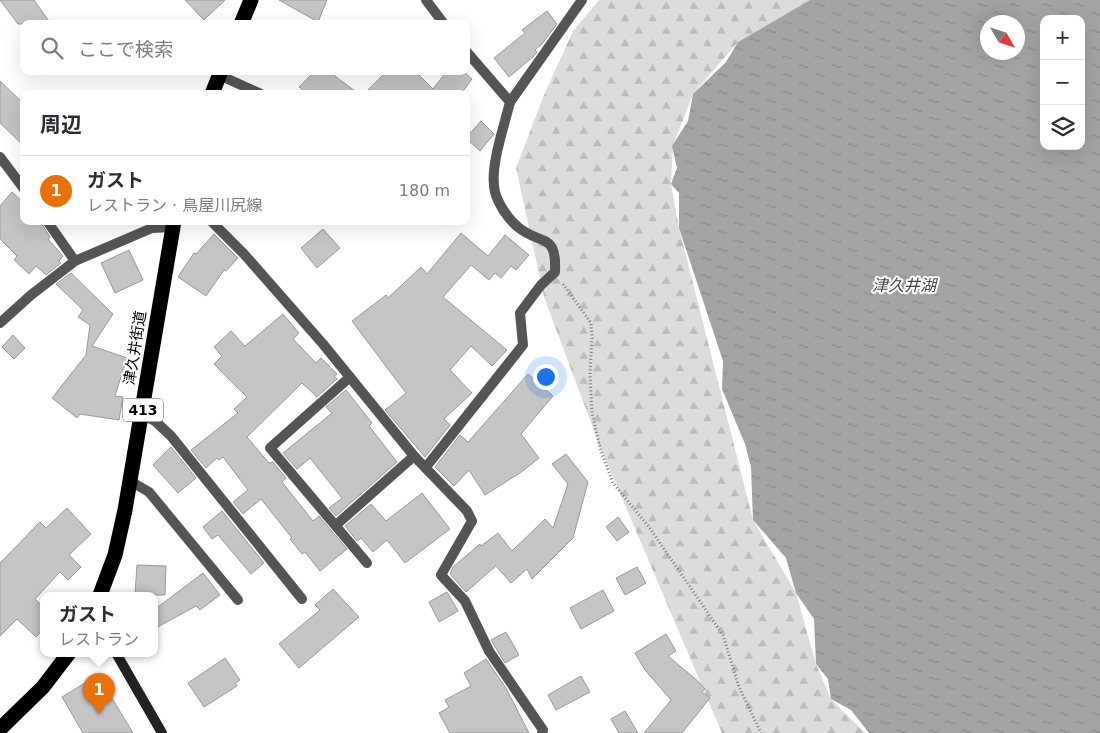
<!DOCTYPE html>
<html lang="ja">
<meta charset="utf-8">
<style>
:root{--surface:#fff;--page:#f2f2f3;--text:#2b2b33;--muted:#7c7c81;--line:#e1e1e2;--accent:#b45309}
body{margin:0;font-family:"DejaVu Sans","Noto Sans JP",sans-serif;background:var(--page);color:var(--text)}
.controls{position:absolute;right:15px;top:15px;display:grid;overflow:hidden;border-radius:10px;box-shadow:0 5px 20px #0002}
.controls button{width:45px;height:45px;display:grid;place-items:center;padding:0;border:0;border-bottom:1px solid var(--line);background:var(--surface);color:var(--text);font:25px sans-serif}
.compass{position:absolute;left:980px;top:15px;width:45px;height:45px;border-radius:50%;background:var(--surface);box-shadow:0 5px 20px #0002;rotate:129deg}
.you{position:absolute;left:545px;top:376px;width:18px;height:18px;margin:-12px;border:4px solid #fff;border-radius:50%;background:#1a73e8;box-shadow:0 0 0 8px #1a73e833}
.badge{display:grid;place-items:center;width:32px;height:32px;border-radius:50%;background:var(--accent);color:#fff;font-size:16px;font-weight:700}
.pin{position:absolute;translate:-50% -41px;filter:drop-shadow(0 1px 2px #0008)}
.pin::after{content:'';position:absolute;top:26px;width:18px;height:15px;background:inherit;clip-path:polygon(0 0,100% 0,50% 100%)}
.popup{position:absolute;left:40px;top:592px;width:118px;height:65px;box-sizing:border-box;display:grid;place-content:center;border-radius:10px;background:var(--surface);filter:drop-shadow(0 1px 4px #0005);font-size:16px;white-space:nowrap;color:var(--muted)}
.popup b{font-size:19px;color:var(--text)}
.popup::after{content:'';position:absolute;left:50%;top:100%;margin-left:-10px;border:10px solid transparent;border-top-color:var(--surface)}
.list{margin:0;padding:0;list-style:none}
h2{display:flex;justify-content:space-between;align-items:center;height:65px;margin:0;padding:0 20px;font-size:21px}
h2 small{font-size:16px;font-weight:400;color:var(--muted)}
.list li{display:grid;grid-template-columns:32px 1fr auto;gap:15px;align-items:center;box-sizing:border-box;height:70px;padding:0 20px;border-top:1px solid var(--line)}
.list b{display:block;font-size:19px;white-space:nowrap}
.list p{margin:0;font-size:16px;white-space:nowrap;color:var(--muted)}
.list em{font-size:16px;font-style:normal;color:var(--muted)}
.icon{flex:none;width:28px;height:28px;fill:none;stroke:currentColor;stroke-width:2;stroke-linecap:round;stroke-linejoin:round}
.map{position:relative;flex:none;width:1100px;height:733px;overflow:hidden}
.search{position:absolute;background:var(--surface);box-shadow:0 5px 20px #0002;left:20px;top:20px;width:450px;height:55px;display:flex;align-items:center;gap:12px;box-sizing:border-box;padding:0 18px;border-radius:10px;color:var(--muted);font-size:19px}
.panel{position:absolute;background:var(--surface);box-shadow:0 5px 20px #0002;left:20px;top:90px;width:450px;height:135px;border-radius:10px}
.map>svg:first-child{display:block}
.forest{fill:url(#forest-firs)}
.water{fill:url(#water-ripples);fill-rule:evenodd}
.building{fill:#c4c4c4;stroke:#999}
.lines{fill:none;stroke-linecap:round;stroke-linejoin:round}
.path{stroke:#777;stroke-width:3;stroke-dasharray:1 2.5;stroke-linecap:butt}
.lane{stroke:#555;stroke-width:10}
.street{stroke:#555;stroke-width:10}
.secondary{stroke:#222;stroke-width:10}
.highway{stroke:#000;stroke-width:15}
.labels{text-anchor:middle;stroke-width:4;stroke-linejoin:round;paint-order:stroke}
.shield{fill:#fff;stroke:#4c4c4c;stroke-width:1}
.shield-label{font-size:14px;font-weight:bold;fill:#000}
.street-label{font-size:15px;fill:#000;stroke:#fff}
.water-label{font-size:16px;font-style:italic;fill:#444;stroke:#fff}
</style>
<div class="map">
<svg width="1100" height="733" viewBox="0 0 1100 733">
<defs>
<pattern id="forest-firs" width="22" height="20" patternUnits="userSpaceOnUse" patternTransform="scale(1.25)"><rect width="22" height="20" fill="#dcdcdc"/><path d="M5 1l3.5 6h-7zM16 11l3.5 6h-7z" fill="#bbb"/></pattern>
<pattern id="water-ripples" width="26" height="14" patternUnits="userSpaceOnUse" patternTransform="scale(1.25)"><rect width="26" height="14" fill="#a3a3a3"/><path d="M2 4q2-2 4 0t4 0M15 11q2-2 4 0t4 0" fill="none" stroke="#8b8b8b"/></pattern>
</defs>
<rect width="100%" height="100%" fill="#fff"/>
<!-- forest -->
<polygon class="forest" points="599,0 810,0 738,42 693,94 673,146 671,184 679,228 753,520 796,593 816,664 831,699 865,733 722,733 599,444 544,297 516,168 544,95 573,31"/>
<!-- water -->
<path class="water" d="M810,0H1100V733H869L851,710L831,699L828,679L816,664L814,619L796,593L786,558L753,520L751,467L745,444L722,389L723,361L679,228V193L671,184L677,168L672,146L688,121L693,94L726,62L738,42ZM1044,19H1081V146H1044ZM988,22H1018V52H988Z"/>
<!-- building -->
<g class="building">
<polygon points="0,0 34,0 51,24 18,24"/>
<polygon points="185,0 225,0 204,20"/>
<polygon points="279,0 327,0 318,22"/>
<polygon points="547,11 557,24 542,44 535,50 537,52 534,56 509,77 494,58 525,33 522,30"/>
<polygon points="315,71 328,71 359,94 308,94 299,87"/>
<polygon points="387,71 415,71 433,89 447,71 463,71 472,79 461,94 364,94"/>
<polygon points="0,81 24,104 24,146 0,123"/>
<polygon points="481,121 494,134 480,151 466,138"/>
<polygon points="12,192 24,203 24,221 40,221 50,237 48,239 63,256 59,261 61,263 46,275 36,266 29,274 14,260 17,256 0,239 0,206"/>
<polygon points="323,229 340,248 317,268 301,248"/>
<polygon points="461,233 488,256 505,235 529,255 516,270 511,266 501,278 495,273 489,280 471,265 443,297 507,350 492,366 471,346 450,370 472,393 444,419 450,425 425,457 385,410 406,393 352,321 386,295 388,298 421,267 427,274"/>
<polygon points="214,234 238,258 226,271 224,270 206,296 178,277 194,253 196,254"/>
<polygon points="129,250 143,280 115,293 101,263"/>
<polygon points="71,273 113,314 92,346 127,358 115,396 123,397 119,420 80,414 77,418 52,398 86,355 90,325 78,317 83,310 56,284"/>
<polygon points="283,314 299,333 293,339 316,363 321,358 337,374 334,376 337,379 317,397 302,383 247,437 269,463 273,462 286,478 282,482 313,521 319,516 347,549 320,571 305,552 302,554 290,539 292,538 261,499 243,514 233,502 248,490 223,457 219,460 217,458 206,468 191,450 238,413 234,409 247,397 214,364 222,356 214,347 231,331 245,346"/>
<polygon points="13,335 25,348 14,359 2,347"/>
<polygon points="528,374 553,396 521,434 539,458 520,473 485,495 469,470 454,486 435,467 460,435 468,442"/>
<polygon points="346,390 372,423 369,426 397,462 336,516 329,508 342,498 310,458 297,469 283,453 332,413 326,407"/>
<polygon points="171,447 196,478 178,493 153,465"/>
<polygon points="566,454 588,482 573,538 532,579 527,569 511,583 496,566 466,592 450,574 453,567 480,544 481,546 498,533 512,551 545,519 553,528 568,484 552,464"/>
<polygon points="422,493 450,529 405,563 387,540 373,552 361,538 357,541 345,526 371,504 386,521"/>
<polygon points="67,508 91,534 69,555 81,567 68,580 60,572 35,599 44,608 44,628 36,637 17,619 0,636 0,563 40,522 46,528"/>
<polygon points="222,511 264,563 251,574 218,535 212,539 203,527"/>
<polygon points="618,517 629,532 617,541 606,527"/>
<polygon points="137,565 166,566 165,595 135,595"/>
<polygon points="637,567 646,583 625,595 616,578"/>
<polygon points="203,573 220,595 200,610 196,606 154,629 154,610"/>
<polygon points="333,589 359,617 299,668 279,644 320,610 315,605"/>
<polygon points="603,590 614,611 581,629 570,608"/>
<polygon points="447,592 458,611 439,622 429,602"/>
<polygon points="506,632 519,655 505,663 491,640"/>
<polygon points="666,634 676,651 668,656 699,682 705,689 702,692 710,698 682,733 644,733 671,700 645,670 635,653"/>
<polygon points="225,658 240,680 235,683 237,686 204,707 188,683"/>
<polygon points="486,659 506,688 529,733 450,733 439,713 449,707 445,700 471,686 464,673"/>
<polygon points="98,675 133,733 83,733 62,697"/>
<polygon points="581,676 590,692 556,710 548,695"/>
<polygon points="625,711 638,733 619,733 611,719"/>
</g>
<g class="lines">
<!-- path -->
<polyline class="path" points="563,284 591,323 592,338 590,374 592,413 600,448 613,483 649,527 723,635 739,687 761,733"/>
<!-- lane -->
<g class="lane">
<polyline points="510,102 582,0"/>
<polyline points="0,157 24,189"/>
<polyline points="47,221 75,261"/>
<polyline points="142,415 155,421 171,436 302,599"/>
<polyline points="130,481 149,492 238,600"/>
<polyline points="489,651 543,730 542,733"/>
</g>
<!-- street -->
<g class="street">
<polyline points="426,0 444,24"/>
<polyline points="219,75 261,94"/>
<polyline points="211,221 244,254 323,344 414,456 467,511 472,521 441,575 465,601 489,651"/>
<polyline points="0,323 31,295 75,261 152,228 172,227"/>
<polyline points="350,377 270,448 367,563"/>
<path d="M426,467L523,345L520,313L541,285L555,272C557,231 540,246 518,227C509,220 498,204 495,192C489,168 504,127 510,102L466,51"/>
<polyline points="336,525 414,456"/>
</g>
<!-- secondary -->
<polyline class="secondary" points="116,653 162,733"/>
<!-- highway -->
<g class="highway">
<polyline points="241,24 251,0"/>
<polyline points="212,94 221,71"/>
<polyline points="100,595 115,555 125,510 174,221"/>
<polyline points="0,729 43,687 69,653"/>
</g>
</g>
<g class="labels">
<!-- shield labels -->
<rect class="shield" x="123" y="398.5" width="40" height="23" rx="4"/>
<g class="shield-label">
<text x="143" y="415">413</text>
</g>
<!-- street labels -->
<g class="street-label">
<text transform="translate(135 348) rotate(-81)" y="5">津久井街道</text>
</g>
<!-- water labels -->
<g class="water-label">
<text x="904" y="291">津久井湖</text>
</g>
</g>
</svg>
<div class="controls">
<button>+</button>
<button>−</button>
<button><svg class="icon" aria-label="layers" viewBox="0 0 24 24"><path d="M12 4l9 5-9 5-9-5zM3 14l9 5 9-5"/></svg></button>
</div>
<svg class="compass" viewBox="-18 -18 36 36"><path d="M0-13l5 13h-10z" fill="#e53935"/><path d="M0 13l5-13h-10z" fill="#7c7c81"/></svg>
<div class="you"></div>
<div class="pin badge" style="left:99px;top:714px;background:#e8710a">1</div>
<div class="popup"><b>ガスト</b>レストラン</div>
<div class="search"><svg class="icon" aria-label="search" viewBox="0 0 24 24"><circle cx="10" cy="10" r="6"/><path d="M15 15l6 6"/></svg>ここで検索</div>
<section class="panel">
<h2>周辺<small></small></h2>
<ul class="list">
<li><span class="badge" style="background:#e8710a">1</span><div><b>ガスト</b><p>レストラン · 鳥屋川尻線</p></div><em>180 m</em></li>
</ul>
</section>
</div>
